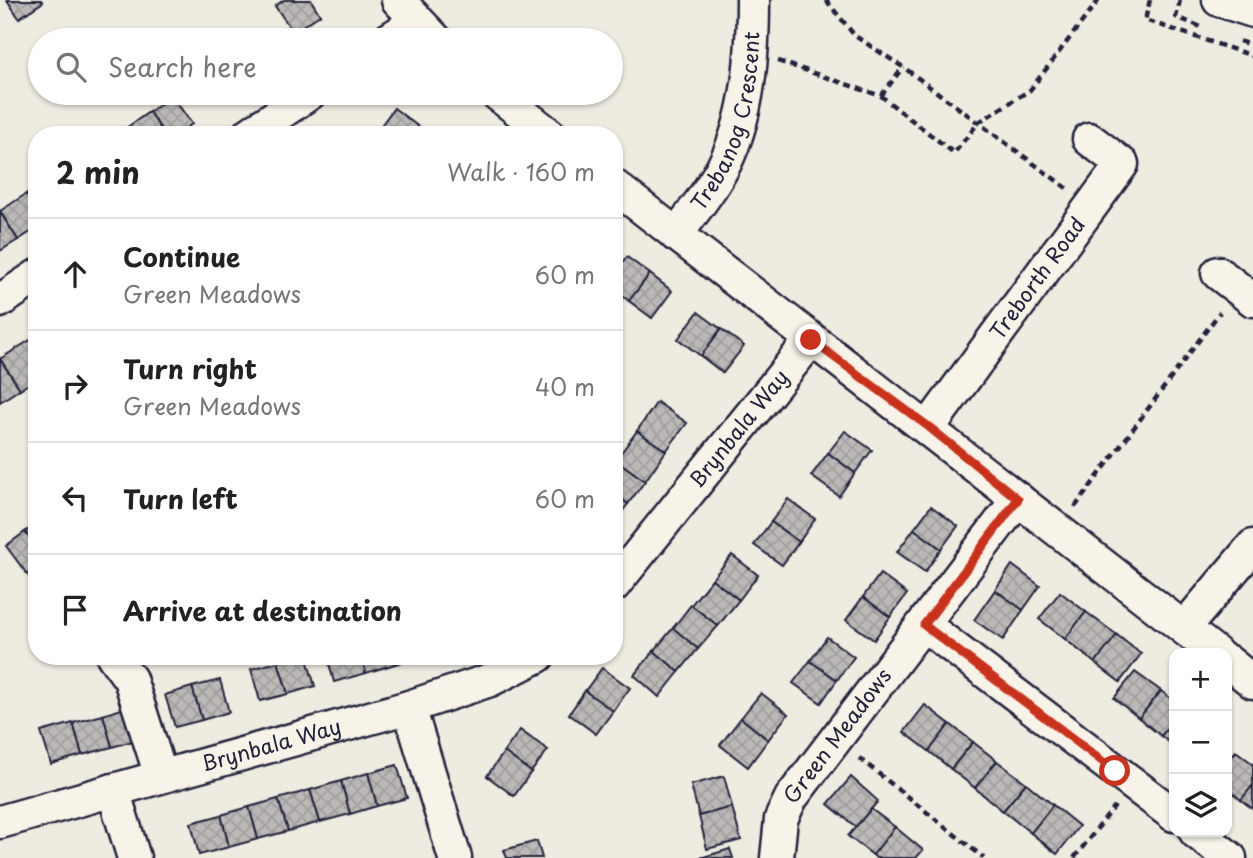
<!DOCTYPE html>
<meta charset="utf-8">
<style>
:root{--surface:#fff;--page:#f6f6f6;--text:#222;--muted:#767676;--line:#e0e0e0}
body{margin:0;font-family:"Playpen Sans",sans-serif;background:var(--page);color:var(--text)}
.controls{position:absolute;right:21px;bottom:21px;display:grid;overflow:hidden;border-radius:14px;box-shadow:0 2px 5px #0004}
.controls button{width:63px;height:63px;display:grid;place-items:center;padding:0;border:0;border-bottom:2px solid var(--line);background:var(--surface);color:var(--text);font:35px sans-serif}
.stop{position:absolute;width:21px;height:21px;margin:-16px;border:5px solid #c8321e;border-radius:50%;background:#fff}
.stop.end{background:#c8321e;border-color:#fff;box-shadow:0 2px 7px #0008}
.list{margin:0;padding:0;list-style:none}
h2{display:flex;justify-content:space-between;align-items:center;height:91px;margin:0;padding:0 28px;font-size:30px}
h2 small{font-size:23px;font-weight:400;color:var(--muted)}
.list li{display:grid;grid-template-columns:46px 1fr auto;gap:21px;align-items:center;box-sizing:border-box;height:112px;padding:0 28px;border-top:2px solid var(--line)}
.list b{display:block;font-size:26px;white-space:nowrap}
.list p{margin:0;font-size:23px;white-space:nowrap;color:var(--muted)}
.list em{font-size:23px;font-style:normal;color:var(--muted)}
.icon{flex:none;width:38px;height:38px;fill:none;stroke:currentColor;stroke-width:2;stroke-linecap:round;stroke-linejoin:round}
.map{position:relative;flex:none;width:1253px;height:858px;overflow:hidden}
.search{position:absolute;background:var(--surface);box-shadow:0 2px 5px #0004;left:28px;top:28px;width:595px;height:77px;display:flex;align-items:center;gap:18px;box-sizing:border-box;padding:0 24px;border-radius:38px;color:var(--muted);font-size:26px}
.panel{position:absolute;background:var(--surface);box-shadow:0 2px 5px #0004;left:28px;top:126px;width:595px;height:539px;border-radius:28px}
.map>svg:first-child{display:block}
.building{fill:url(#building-cross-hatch);stroke:#22223b;stroke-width:2}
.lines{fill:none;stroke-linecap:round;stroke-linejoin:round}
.minor-casing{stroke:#22223b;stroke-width:37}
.path{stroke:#22223b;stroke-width:4.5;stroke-dasharray:7 5;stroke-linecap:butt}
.minor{stroke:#f7f3e8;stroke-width:32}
.route{stroke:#c8321e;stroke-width:9}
.labels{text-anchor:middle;stroke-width:5;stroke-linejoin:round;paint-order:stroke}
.street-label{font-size:21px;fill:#22223b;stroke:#f7f3e8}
</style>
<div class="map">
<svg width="1253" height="858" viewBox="0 0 1253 858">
<defs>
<pattern id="building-cross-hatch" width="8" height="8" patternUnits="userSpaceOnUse" patternTransform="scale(1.75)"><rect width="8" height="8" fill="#bbb8b7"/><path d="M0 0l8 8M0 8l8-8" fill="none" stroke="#a09e9e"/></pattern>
</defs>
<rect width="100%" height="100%" fill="#eeebe1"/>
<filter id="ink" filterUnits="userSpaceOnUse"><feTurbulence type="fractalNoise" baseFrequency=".0143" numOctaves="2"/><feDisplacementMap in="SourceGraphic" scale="14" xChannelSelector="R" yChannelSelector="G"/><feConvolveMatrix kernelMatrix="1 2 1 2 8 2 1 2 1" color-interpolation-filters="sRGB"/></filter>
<g filter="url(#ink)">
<!-- building -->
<g class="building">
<polygon points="7,0 41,0 43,2 19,18"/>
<polygon points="284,0 311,0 320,15 293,32 275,6"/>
<polygon points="172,96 192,124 175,135 165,135 149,112"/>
<polygon points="394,108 420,128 415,135 374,135"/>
<polygon points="149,112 165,135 130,135 126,128"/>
<polygon points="37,186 37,209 26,194"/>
<polygon points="26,194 37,209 37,228 18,240 0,211"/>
<polygon points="0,212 18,240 0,251"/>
<polygon points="627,257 650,274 629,301 614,289 614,274"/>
<polygon points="650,274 672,291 652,318 629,301"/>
<polygon points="698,312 721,329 701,356 678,339"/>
<polygon points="721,329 744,346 723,373 701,356"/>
<polygon points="30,340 37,350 37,379 20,389 0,359"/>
<polygon points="0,359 20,389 0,402"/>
<polygon points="657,402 687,423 666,451 637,431"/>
<polygon points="637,431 666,451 645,481 616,460"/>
<polygon points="845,431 872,450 855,473 828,453"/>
<polygon points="828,453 855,473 839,496 811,476"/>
<polygon points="616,460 645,481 628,504 614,494"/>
<polygon points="614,494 628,504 614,522"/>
<polygon points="788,499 815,519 799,542 771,522"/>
<polygon points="931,506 958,526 941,549 914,529"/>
<polygon points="771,522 799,542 782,565 754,545"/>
<polygon points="37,523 37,549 25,532"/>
<polygon points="914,529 941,549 925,572 897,552"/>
<polygon points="25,532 37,549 37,573 30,578 6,546"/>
<polygon points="732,555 758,575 739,600 712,579"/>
<polygon points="1012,565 1040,586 1023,610 995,590"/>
<polygon points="880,574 907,594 890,617 863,597"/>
<polygon points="712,579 739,600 718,626 691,605"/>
<polygon points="995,590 1023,610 1003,640 974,620"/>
<polygon points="1060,592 1086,612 1065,639 1039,619"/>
<polygon points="863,597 890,617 874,640 846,620"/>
<polygon points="691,605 718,626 698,649 673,628"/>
<polygon points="1086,612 1117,635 1095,663 1065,639"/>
<polygon points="673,628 698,649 679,672 654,651"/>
<polygon points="1117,635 1141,654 1120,682 1095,663"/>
<polygon points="827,637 854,657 837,680 810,661"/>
<polygon points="654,651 679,672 659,697 634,675"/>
<polygon points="297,656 306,656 315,686 288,694 278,662"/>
<polygon points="327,656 361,656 366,673 334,682"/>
<polygon points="361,656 393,656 395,664 366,673"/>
<polygon points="393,656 425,656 395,664"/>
<polygon points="810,661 837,680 821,703 793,683"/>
<polygon points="278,662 288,694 260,701 251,669"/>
<polygon points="602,668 630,688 613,711 585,691"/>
<polygon points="1135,672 1161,691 1139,718 1114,698"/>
<polygon points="220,680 229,712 202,720 192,687"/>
<polygon points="192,687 202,720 175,727 165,695"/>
<polygon points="585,691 613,711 596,734 569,714"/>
<polygon points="1161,691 1174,701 1174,720 1161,736 1139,718"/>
<polygon points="761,693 788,714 768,740 741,718"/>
<polygon points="134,705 143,738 112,747 103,715"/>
<polygon points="925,705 950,724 929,751 904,732"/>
<polygon points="103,715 112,747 82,755 73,723"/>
<polygon points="741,718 768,740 748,767 720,745"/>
<polygon points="1174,720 1174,746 1161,736"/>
<polygon points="73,723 82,755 51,764 41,732"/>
<polygon points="950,724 973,742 951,769 929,751"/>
<polygon points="520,730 548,750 531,772 504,752"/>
<polygon points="973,742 997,761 975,788 951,769"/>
<polygon points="1236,751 1253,764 1253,785 1241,800 1227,788 1227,762"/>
<polygon points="504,752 531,772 514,796 487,776"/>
<polygon points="997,761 1026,783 1003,811 975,788"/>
<polygon points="397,765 407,798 377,806 368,773"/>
<polygon points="368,773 377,806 350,814 341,781"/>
<polygon points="724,776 732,807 699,816 691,785"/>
<polygon points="851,777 878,801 856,827 828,804"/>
<polygon points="341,781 350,814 320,822 310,790"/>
<polygon points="1026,783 1053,805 1031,833 1003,811"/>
<polygon points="1253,785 1253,809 1241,800"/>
<polygon points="310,790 320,822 288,831 278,799"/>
<polygon points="278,799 288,831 258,839 249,807"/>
<polygon points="1053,805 1079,826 1057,854 1031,833"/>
<polygon points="249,807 258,839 229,847 221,815"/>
<polygon points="732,807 741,840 707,849 699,816"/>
<polygon points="871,809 895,827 873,855 848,836"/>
<polygon points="221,815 229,847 199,855 191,823"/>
<polygon points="895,827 923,850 916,858 876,858 873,855"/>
<polygon points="537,841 542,858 507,858 504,850"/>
<polygon points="730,849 733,858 700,858"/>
</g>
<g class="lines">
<defs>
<g id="minor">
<polyline points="398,0 436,40"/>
<polyline points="1219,0 1253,11"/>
<polyline points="388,40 416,22"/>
<polyline points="496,93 550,135"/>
<polyline points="248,135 310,93"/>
<polyline points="614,186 1216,653"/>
<path id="s1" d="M676,235C693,212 712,189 725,163C749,114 753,54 753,0"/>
<polyline points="1218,273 1253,300"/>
<polyline points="0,301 37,276"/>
<path id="s2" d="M929,427L1122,164L1089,139"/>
<path id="s3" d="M614,585L811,340"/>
<polyline points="924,625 1174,815"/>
<polyline points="1184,628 1253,546"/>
<polyline points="113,656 130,679 161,776"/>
<polyline points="1227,661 1253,682"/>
<polyline points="409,707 455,858"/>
<polyline points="113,790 134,858"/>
<path id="s4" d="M0,822L409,707L490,680L538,656"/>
<polyline points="1196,832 1230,858"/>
<path id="s5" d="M777,858L781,819L791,798L1018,499"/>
</g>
</defs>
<!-- minor casing -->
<use href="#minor" class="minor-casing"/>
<!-- path -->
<g class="path">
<polyline points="826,0 855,36 903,67 1068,189"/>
<polyline points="1150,0 1145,20 1253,56"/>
<polyline points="1180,0 1176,17 1204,28"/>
<polyline points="1239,41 1253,46"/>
<polyline points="778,61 881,96 954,153 979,122 1030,90 1099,0"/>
<polyline points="881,96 903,67"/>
<polyline points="1075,507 1220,312"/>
<polyline points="859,758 984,858"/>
<polyline points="1074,858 1115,806"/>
</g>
<!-- minor -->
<use href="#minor" class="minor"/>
</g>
</g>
<g class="lines" filter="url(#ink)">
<!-- route -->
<polyline class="route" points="811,340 929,427 1018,499 924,625 1115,771"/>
</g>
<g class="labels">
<!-- street labels -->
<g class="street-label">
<text dy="7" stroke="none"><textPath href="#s1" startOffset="128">Trebanog Crescent</textPath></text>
<text dy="7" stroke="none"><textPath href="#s2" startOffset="184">Treborth Road</textPath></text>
<text dy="7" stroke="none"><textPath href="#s3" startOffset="200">Brynbala Way</textPath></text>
<text dy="7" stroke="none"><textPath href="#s5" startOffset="140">Green Meadows</textPath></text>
<text dy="7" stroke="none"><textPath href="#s4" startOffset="282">Brynbala Way</textPath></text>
</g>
</g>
</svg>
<div class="controls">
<button>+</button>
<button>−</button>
<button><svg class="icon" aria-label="layers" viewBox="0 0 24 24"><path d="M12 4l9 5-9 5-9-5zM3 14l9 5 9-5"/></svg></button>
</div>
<div class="stop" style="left:1115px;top:771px"></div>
<div class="stop end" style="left:811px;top:340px"></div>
<div class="search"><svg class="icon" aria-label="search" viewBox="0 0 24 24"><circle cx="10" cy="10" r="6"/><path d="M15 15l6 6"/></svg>Search here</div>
<section class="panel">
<h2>2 min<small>Walk · 160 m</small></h2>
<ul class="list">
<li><svg class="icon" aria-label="ahead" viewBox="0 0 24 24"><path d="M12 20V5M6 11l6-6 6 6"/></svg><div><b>Continue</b><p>Green Meadows</p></div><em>60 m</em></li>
<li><svg class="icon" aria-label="right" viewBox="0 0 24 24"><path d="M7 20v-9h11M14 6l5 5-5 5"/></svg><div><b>Turn right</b><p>Green Meadows</p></div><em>40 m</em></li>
<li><svg class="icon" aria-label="left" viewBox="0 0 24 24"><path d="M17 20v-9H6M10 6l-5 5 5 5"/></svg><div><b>Turn left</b></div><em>60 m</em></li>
<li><svg class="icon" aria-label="arrive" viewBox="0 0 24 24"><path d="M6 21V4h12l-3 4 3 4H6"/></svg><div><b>Arrive at destination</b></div></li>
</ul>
</section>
</div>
